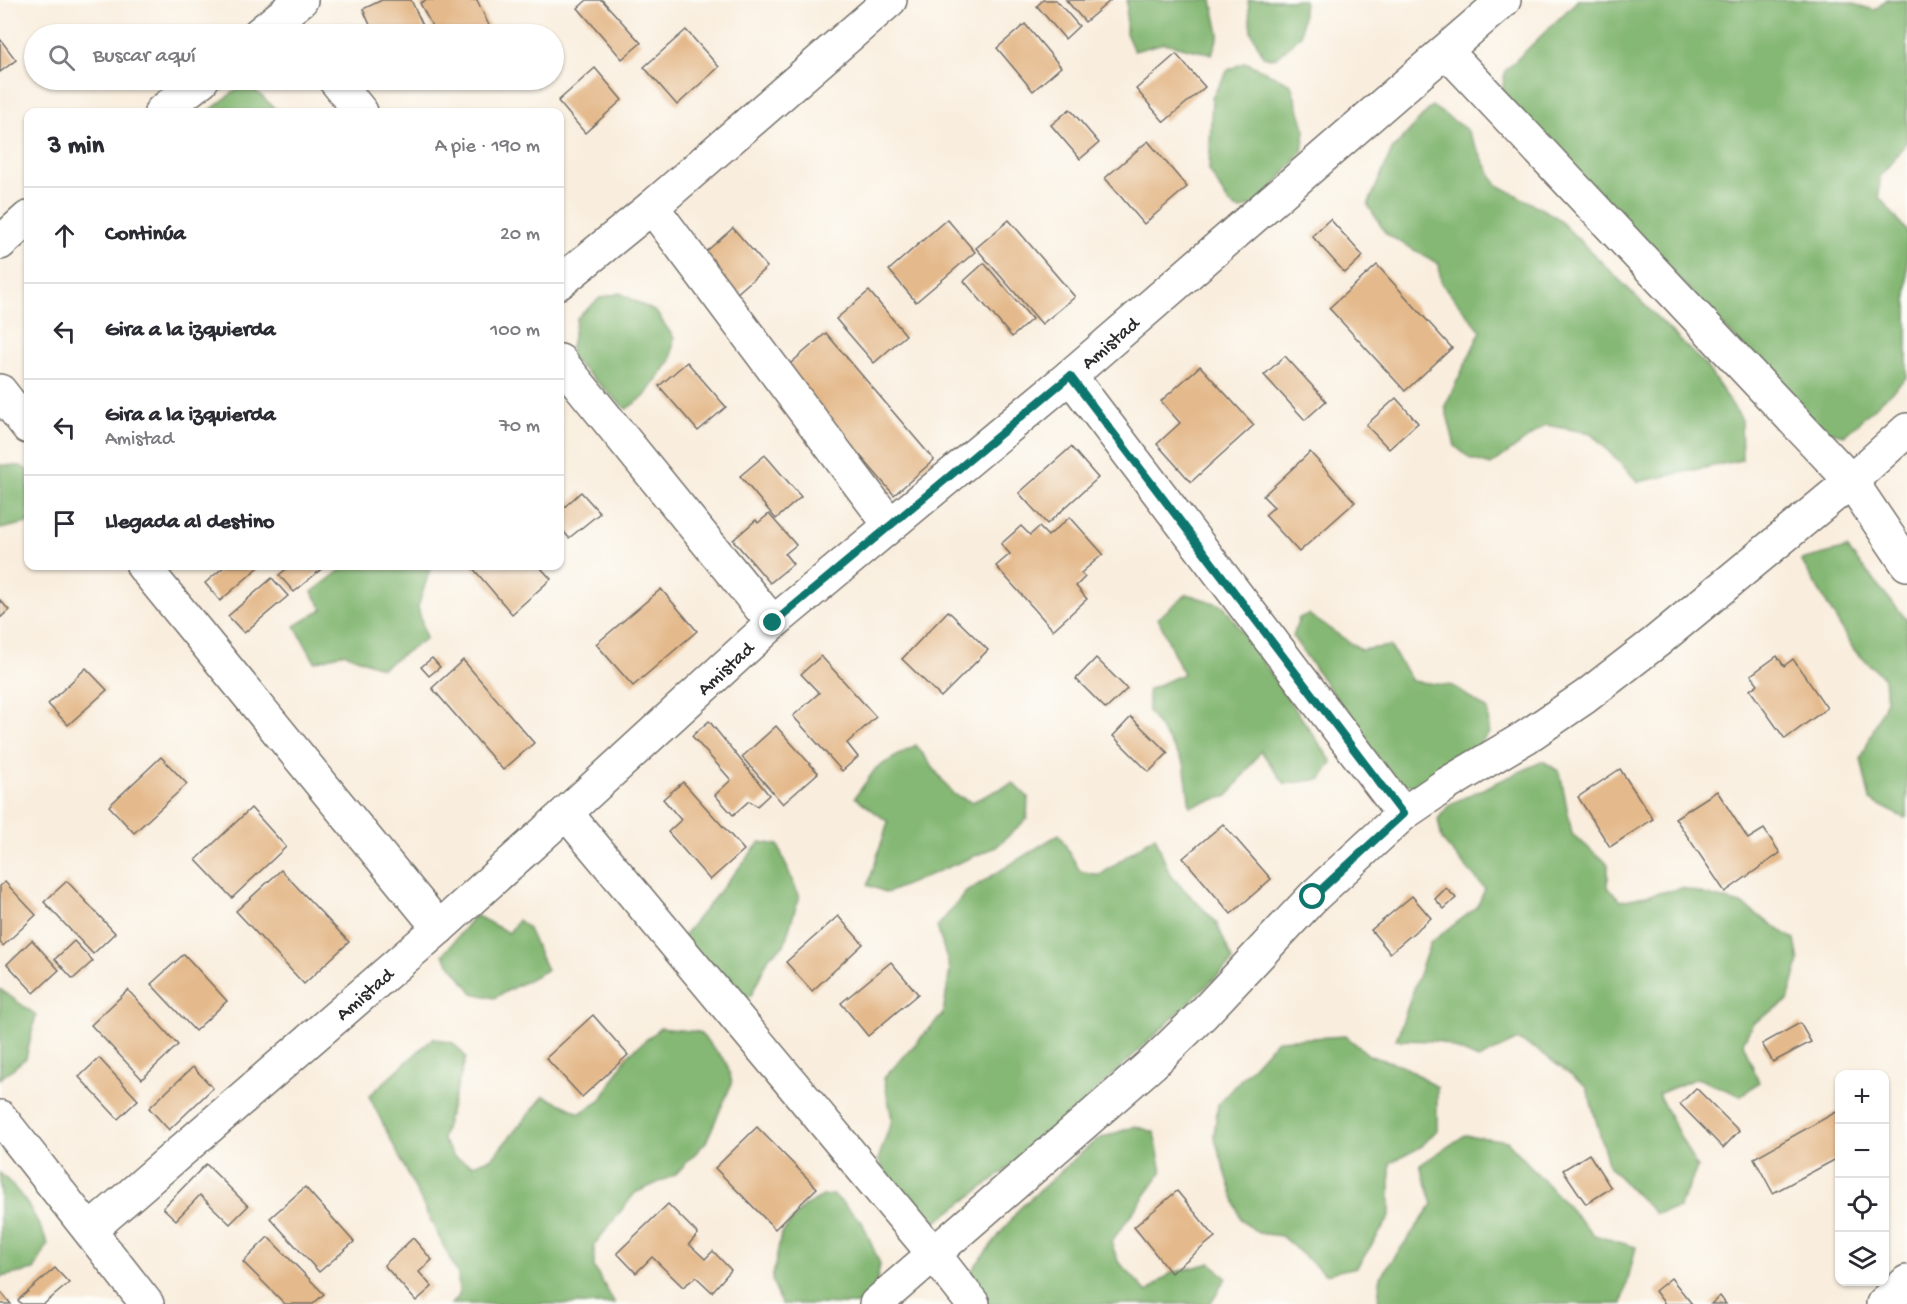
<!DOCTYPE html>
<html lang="es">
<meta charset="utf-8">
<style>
:root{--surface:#fff;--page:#f7f7f7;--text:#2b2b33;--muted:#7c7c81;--line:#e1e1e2}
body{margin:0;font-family:"Gochi Hand",sans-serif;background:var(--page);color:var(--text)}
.controls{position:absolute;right:18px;bottom:18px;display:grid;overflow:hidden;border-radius:12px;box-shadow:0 2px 4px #0004}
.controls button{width:54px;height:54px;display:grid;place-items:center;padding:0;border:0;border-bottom:2px solid var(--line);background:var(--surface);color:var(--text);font:30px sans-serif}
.stop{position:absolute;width:18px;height:18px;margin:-14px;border:4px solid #0f766e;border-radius:50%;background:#fff}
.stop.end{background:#0f766e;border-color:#fff;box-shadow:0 2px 6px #0008}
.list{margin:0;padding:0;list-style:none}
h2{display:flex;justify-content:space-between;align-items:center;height:78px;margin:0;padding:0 24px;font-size:26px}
h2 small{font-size:20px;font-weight:400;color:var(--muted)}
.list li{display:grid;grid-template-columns:39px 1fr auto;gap:18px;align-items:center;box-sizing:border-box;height:96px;padding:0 24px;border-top:2px solid var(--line)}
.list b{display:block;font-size:22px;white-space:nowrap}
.list p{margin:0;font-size:20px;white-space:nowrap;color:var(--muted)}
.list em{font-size:20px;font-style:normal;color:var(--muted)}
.icon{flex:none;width:33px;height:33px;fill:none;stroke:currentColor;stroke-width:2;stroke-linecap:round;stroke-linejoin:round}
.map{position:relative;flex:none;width:1907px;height:1304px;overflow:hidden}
.search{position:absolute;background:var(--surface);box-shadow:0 2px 4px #0004;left:24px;top:24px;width:540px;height:66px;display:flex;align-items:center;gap:15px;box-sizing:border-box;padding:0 21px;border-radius:33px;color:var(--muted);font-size:22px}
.panel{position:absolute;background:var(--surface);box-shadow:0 2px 4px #0004;left:24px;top:108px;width:540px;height:462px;border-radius:12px}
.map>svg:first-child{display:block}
.forest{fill:#85b874;stroke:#587250;stroke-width:1.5}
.building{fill:#e4b98b}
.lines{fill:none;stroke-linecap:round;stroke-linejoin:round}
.minor-casing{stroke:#736f6a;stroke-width:36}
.minor{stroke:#fff;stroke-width:33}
.route{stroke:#0f766e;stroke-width:8}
.labels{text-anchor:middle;stroke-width:5;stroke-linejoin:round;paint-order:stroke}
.street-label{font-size:20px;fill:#2b2b2b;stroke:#fdfcf7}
</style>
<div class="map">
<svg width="1907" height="1304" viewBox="0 0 1907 1304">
<rect width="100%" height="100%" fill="#fdfcf7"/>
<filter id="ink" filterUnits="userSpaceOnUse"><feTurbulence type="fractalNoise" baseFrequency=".0167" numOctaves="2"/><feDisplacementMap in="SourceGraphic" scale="12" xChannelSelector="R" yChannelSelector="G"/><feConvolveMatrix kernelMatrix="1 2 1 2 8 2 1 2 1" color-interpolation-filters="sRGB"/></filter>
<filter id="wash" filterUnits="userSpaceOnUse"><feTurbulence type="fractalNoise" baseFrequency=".008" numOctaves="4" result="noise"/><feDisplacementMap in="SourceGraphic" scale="24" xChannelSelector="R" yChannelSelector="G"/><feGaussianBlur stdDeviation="1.35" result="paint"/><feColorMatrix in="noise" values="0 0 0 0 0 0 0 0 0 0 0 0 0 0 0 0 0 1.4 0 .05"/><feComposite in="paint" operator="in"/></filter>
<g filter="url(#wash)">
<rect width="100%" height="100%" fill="#f9eede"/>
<!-- forest -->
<g class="forest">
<polygon points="1127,0 1212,0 1219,34 1212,54 1164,43 1134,51 1126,33"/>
<polygon points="1248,0 1304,0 1301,35 1275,59 1263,56 1251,31"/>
<polygon points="1578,0 1838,0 1875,10 1886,0 1907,0 1907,142 1880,177 1879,197 1907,231 1907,377 1845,435 1824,431 1502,94 1505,71"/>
<polygon points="1245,62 1291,84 1305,131 1302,153 1260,202 1240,210 1229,204 1209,170 1212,97 1228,70"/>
<polygon points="246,82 279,112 208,112"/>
<polygon points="1432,106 1467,130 1496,184 1555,216 1706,366 1741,418 1742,460 1638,482 1591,433 1546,425 1491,465 1471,459 1455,446 1445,406 1481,331 1441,283 1439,264 1386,234 1368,205 1392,150"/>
<polygon points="620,293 656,312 674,338 671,360 644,397 626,409 569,356 577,318 600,298"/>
<polygon points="0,465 21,466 28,471 28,523 0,529"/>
<polygon points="1847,548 1907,620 1907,817 1904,818 1870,800 1861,759 1886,700 1884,678 1854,650 1801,560"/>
<polygon points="346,566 431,566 418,607 426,639 382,668 344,653 315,662 295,626 323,609 312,592"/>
<polygon points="1187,594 1224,606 1332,762 1321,779 1285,784 1261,751 1228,796 1190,806 1184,763 1148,711 1148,690 1183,674 1158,618"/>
<polygon points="1308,614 1361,650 1390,646 1412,681 1453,686 1488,710 1489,733 1475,749 1416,786 1395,783 1293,637 1299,618"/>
<polygon points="916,745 953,794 972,802 1013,783 1028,797 1027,819 996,847 887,893 868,885 888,822 855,797 876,768"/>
<polygon points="1543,761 1560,772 1572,834 1608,864 1608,887 1621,901 1682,888 1741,904 1795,940 1799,961 1788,1001 1753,1023 1743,1043 1759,1082 1741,1096 1697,1078 1658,1094 1697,1168 1679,1208 1656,1214 1609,1167 1587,1088 1538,1050 1518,1040 1478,1059 1438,1041 1396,1040 1430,943 1477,907 1485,889 1442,840 1438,819 1450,804"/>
<polygon points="1059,834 1080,871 1100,875 1155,836 1170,875 1216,922 1233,961 1038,1146 936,1222 902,1202 878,1160 892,1119 884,1078 943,1014 950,969 937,927 966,892"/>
<polygon points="760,842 778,845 799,897 784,945 769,957 751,996 722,1006 683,936"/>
<polygon points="475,915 509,933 518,920 527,927 547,970 494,998 473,993 443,955"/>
<polygon points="0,989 36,1015 26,1058 0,1079"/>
<polygon points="660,1028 699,1032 727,1063 732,1083 706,1142 675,1175 635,1193 594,1245 594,1267 615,1304 451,1304 459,1296 458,1275 369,1096 433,1038 453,1043 466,1057 442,1139 454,1157 473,1165 492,1158 544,1096 580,1113 600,1101 628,1055"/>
<polygon points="1346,1036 1370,1056 1402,1065 1437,1087 1437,1130 1421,1147 1390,1163 1390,1217 1357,1267 1325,1274 1281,1236 1258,1233 1240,1218 1214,1136 1218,1104 1277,1040"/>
<polygon points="1135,1126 1154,1132 1162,1172 1111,1242 1118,1261 1147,1292 1171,1273 1211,1263 1226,1278 1210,1304 986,1304 971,1271 1020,1208 1096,1140"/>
<polygon points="1465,1135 1507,1141 1594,1235 1636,1247 1622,1304 1378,1304 1380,1277 1433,1204 1420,1165"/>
<path d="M0,1173C25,1196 34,1213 48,1244L34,1270L0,1277Z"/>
<polygon points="834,1195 862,1222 880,1264 874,1297 865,1304 781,1304 772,1280 781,1234 804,1206 823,1196"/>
</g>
<g id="blocks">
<!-- building -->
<g class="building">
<polygon points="382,0 411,0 426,32 422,34 374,34 363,9"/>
<polygon points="426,0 477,0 493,34 436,34 420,3"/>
<polygon points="587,0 602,0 641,43 622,59 578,8"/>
<polygon points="1043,0 1056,0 1079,26 1065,39 1037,6"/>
<polygon points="1066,0 1111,0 1085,22"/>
<polygon points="1025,24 1061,67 1033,91 997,48"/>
<polygon points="686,30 719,67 677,105 644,67"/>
<polygon points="0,39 16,60 0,72"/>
<polygon points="1176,54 1205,87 1164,122 1136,89"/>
<polygon points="595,68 622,100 585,133 558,101"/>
<polygon points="1070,109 1099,143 1080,159 1051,125"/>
<polygon points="1148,141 1187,187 1144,224 1105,178"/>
<polygon points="947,219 975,252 916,302 889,270"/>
<polygon points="1330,219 1363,256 1345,273 1312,236"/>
<polygon points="1009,220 1075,297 1042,324 976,248"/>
<polygon points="733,228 767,267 735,295 701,256"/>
<polygon points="984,263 1032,319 1012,337 964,281"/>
<polygon points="1377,265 1452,348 1405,391 1329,308"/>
<polygon points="869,291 906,335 874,363 836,319"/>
<polygon points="826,333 934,460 894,495 785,368"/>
<polygon points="1285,356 1326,401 1305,420 1264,375"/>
<polygon points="687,362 726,407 698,431 659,386"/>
<polygon points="1200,366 1254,425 1191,482 1157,444 1180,423 1161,401"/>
<polygon points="1396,398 1418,423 1389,449 1366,425"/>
<polygon points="1071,447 1098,478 1047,524 1019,493"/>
<polygon points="1310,452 1355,502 1299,552 1265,515 1274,507 1263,496"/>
<polygon points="765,455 801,497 776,519 740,476"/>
<polygon points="581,492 600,513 569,538 560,527 560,511"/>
<polygon points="769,514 796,545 785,554 793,564 770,583 733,540 756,520 758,523"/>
<polygon points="1070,517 1103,554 1081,573 1085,577 1076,586 1087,599 1053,630 996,566 1010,554 1001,544 1021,526 1030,535 1039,527 1048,536"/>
<polygon points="225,566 258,566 259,567 220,601 205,583"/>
<polygon points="290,566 325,566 294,592 279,575"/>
<polygon points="471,566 539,566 551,579 512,614"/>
<polygon points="272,578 288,596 244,633 228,616"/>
<polygon points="661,589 697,631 633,686 596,644"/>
<polygon points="0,600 9,610 0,618"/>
<polygon points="948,611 988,650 941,697 902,659"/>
<polygon points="821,656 876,717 847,743 858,757 842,771 793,716 819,693 801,674"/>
<polygon points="1777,656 1784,666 1793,659 1827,708 1785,739 1750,690 1758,684 1751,675"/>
<polygon points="432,658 440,667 429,676 421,667"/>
<polygon points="1096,658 1127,689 1106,709 1076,679"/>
<polygon points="463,660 534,743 503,770 432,688"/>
<polygon points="86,668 107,690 68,725 48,704"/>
<polygon points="1131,717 1168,753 1149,772 1113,736"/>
<polygon points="709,721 769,795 757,806 749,801 733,815 715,795 731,780 692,736"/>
<polygon points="776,726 818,773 783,804 742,757"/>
<polygon points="161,757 187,784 134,833 109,806"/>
<polygon points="1620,769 1653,819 1610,847 1578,797"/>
<polygon points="683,782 744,850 710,880 668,832 681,820 663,799"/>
<polygon points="1717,791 1748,839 1764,829 1780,853 1725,892 1675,818"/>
<polygon points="251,808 286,847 232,898 196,860"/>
<polygon points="1223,824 1271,879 1231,914 1183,858"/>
<polygon points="281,870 349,942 304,984 236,911"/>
<polygon points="67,881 115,933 93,954 44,902"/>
<polygon points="5,882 36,915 3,946 0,942 0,886"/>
<polygon points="1446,888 1456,898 1444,909 1435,899"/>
<polygon points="1412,896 1431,918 1390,953 1371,930"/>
<polygon points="838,916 863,944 812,991 786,962"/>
<polygon points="32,940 59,970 34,993 7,964"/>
<polygon points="74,941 93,961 73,979 55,959"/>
<polygon points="184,954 227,1001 195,1031 151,984"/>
<polygon points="891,962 918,994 868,1036 841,1003"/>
<polygon points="128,990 178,1045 142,1079 91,1025"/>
<polygon points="593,1015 628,1055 582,1097 546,1058"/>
<polygon points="1800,1023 1811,1042 1773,1062 1762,1044"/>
<polygon points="99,1058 138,1100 118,1119 79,1077"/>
<polygon points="193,1067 213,1088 169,1130 149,1108"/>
<polygon points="1696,1088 1739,1131 1723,1148 1680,1104"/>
<polygon points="1836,1112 1840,1119 1840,1157 1773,1193 1754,1158"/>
<polygon points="757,1127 817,1188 775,1229 715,1168"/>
<polygon points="1589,1154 1611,1188 1586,1204 1563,1170"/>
<polygon points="206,1164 248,1206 230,1224 200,1195 176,1220 163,1208"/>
<polygon points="305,1187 354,1242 319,1272 270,1218"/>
<polygon points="1177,1191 1215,1237 1171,1273 1134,1227"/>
<polygon points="668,1204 698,1234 689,1244 705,1259 713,1251 731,1270 712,1292 696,1277 683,1287 652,1257 636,1273 617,1253"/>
<polygon points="268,1237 324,1294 313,1304 285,1304 243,1262"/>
<polygon points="413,1238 432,1260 419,1272 432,1287 416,1301 384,1265"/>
<polygon points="55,1268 69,1283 44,1304 21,1304 18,1300"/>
<polygon points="1671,1278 1692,1304 1665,1304 1655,1291"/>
<polygon points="0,1291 11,1304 0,1304"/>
<polygon points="1720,1296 1726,1304 1711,1304"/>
</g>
</g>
</g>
<g filter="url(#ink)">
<use href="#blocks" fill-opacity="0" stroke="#736f6a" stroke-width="1.5"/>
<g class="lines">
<defs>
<g id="minor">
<polyline points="259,34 301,0"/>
<polyline points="1446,51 1851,481 1907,564"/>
<polyline points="335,80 361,112"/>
<polyline points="161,112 202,80"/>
<polyline points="652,207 890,525"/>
<polyline points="0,243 28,218"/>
<polyline points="560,282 652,207 890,0"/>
<polyline points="560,361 773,623"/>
<polyline points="1070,376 1403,814"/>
<polyline points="0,391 28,427"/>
<polyline points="143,566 439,928"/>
<polyline points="566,813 933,1253 973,1304"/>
<polyline points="0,1117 147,1304"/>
<path id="s1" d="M90,1230L439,928L566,813L773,623L1070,376L1504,0"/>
<polyline points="876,1304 1153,1063 1202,1015 1313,897 1403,814 1447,784 1526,737 1585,697 1656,642 1851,481 1907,430"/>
<polyline points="1883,1304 1907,1282"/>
</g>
</defs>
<!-- minor casing -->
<use href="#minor" class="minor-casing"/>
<!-- minor -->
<use href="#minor" class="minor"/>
</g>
</g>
<g class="lines" filter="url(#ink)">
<!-- route -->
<polyline class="route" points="773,623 1070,376 1403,814 1313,897"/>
</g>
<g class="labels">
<!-- street labels -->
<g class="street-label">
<text dy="7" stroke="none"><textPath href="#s1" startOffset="1352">Amistad</textPath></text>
<text dy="7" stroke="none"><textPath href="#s1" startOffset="848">Amistad</textPath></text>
<text dy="7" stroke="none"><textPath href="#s1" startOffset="362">Amistad</textPath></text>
</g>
</g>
</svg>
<div class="controls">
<button>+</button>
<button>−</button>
<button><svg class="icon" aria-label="locate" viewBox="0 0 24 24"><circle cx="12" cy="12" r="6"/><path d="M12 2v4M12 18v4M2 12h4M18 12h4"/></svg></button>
<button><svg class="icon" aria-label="layers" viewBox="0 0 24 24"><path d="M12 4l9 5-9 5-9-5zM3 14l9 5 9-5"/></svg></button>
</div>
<div class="stop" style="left:1313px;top:897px"></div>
<div class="stop end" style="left:773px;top:623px"></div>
<div class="search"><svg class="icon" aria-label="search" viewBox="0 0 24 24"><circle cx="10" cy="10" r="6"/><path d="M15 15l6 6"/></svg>Buscar aquí</div>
<section class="panel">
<h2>3 min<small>A pie · 190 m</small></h2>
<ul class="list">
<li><svg class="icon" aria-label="ahead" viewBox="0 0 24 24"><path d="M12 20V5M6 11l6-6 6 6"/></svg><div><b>Continúa</b></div><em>20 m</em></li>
<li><svg class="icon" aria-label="left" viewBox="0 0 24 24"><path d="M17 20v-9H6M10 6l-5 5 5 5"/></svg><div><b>Gira a la izquierda</b></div><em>100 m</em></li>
<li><svg class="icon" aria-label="left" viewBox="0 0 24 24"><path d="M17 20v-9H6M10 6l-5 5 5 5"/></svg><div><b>Gira a la izquierda</b><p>Amistad</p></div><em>70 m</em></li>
<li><svg class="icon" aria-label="arrive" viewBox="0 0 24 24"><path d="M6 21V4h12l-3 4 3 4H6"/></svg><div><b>Llegada al destino</b></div></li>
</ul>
</section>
</div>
